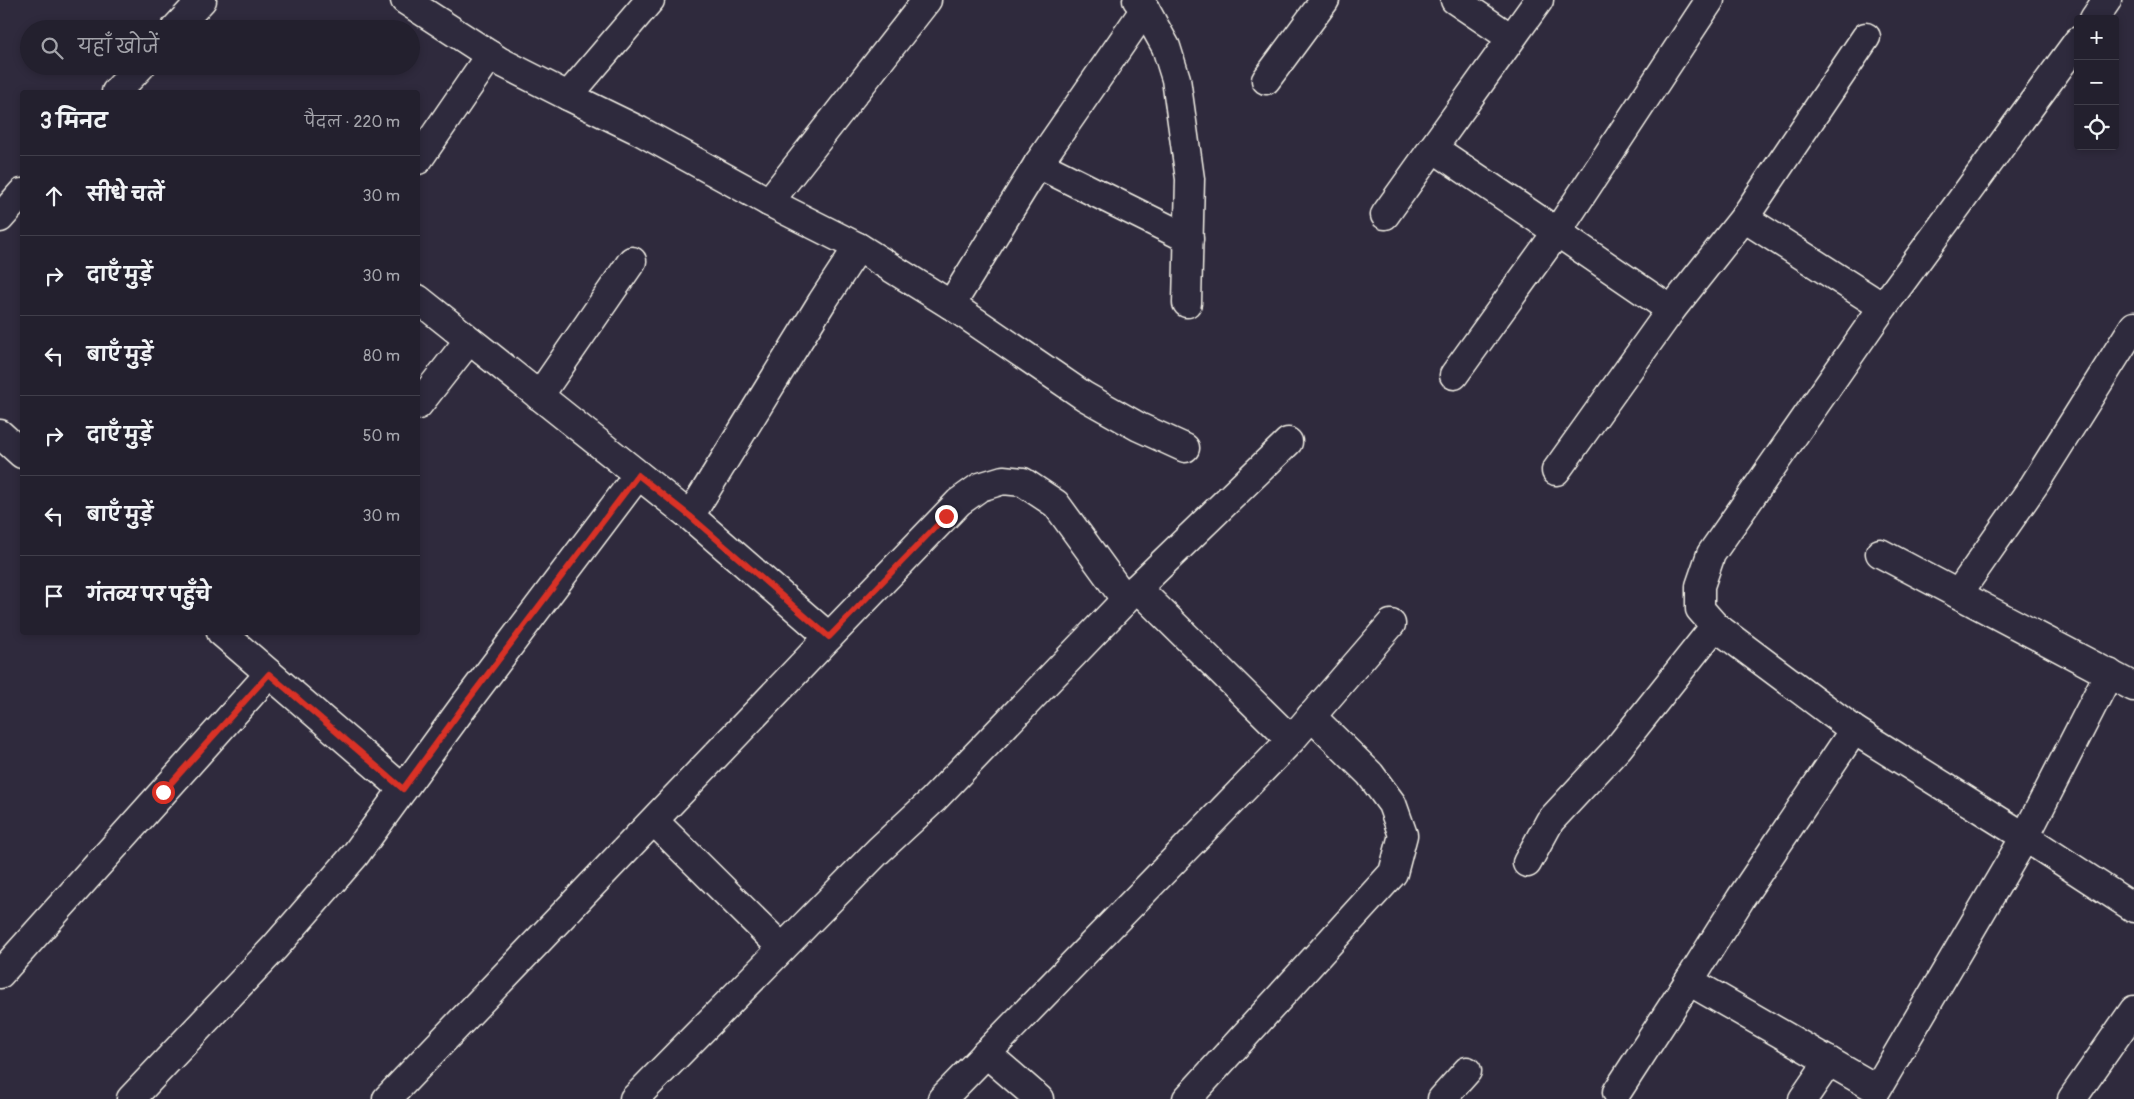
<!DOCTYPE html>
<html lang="hi">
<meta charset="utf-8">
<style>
:root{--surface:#23202e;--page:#2f2d3a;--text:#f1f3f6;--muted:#a3a3aa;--line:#403e4a}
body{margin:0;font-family:Pangolin,"Playpen Sans Deva",sans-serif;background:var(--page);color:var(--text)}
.controls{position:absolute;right:15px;top:15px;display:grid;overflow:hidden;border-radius:5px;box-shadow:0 2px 8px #0003}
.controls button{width:45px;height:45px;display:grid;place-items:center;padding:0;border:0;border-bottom:1px solid var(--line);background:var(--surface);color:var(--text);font:25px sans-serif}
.stop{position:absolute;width:15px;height:15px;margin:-11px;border:4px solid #d93025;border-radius:50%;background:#fff}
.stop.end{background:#d93025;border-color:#fff;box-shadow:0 1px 5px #0008}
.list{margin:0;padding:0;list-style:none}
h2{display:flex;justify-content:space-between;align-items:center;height:65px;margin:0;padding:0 20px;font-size:21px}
h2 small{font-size:16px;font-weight:400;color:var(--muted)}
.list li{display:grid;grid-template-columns:32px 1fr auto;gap:15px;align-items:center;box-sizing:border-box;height:80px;padding:0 20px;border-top:1px solid var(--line)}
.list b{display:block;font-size:19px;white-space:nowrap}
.list em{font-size:16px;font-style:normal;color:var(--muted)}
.icon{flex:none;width:28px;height:28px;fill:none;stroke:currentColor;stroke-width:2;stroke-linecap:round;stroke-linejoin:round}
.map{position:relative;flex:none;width:2134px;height:1099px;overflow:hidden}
.search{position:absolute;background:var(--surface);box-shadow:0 2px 8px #0003;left:20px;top:20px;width:400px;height:55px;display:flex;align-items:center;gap:12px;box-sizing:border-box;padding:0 18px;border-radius:28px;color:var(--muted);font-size:19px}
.panel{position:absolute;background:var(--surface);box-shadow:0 2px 8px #0003;left:20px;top:90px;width:400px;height:545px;border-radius:5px}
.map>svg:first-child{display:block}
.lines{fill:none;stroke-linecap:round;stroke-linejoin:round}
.street-casing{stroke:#f4f1e8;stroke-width:31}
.street{stroke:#2f2a3d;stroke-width:28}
.route{stroke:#d93025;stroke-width:6}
</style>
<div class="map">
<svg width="2134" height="1099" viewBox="0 0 2134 1099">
<rect width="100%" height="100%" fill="#2f2a3d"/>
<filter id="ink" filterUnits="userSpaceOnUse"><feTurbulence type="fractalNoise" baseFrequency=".02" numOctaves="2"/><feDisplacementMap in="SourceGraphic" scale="10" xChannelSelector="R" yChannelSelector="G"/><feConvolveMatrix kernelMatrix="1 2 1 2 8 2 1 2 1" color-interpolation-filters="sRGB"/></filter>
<g filter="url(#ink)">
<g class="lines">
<defs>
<g id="street">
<polyline points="405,0 499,61 568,96 650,0"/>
<polyline points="927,0 769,202 858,247 822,302 690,516 829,637 959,502 980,487 1003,480 1023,482 1056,504 1125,599"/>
<polyline points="1137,0 1145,9 1166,47 1176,79 1190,179 1187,303"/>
<polyline points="1455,0 1511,38"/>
<polyline points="2094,19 2107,0"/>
<polyline points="175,29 202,0"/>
<polyline points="2078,41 1883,307 1711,554 1700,586 1700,609 1715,626 1854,730 2025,837 2109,673"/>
<polyline points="1266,80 1325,0"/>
<polyline points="116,92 141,66"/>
<polyline points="568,96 640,131 769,202"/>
<polyline points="1433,148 1557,232 1710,0"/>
<polyline points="418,160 490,55"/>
<polyline points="1038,164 1189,239"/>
<polyline points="1385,215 1539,0"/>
<polyline points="0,218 22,193"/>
<polyline points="1744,218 1866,37"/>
<polyline points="858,247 951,305 1084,396 1139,427 1185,448"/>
<polyline points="418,299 690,516"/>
<polyline points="951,305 1038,164 1145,9"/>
<polyline points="1454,375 1557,232 1671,310 1744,218 1883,307"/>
<polyline points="539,396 632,261"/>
<polyline points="418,405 469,340"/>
<polyline points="0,434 22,454"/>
<polyline points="1556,471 1671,310"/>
<polyline points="1880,553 2134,687"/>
<polyline points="1137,588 1288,442"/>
<polyline points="1958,594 2034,485 2134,326"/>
<polyline points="221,632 403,789"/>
<polyline points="1854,730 1741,898 1689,981 1877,1089 2025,837 2134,908"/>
<polyline points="654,821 782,948"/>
<polyline points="1527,863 1550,821 1618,748 1715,626"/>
<polyline points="0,974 269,674"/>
<polyline points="986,1053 1039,1099"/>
<polyline points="1617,1092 1689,981"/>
<polyline points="131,1099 275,947 355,855 463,707 638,475"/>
<polyline points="387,1099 829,637"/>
<polyline points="634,1099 879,850 933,800 1137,588 1291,740"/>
<polyline points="942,1099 1291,740 1391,624"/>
<polyline points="1187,1099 1393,873 1403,835 1392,804 1370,774 1311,716"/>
<polyline points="1442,1099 1467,1071"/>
<polyline points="1803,1099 1829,1061"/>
<polyline points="2072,1099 2134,1010"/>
</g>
</defs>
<!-- street casing -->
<use href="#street" class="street-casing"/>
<!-- street -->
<use href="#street" class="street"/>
</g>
</g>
<g class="lines" filter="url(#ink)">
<!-- route -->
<polyline class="route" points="163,792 269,674 403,789 463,707 638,475 690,516 829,637 946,516"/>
</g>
</svg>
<div class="controls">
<button>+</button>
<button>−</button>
<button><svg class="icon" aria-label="locate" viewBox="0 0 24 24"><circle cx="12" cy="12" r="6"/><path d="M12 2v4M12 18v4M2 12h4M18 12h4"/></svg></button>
</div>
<div class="stop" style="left:163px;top:792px"></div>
<div class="stop end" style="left:946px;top:516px"></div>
<div class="search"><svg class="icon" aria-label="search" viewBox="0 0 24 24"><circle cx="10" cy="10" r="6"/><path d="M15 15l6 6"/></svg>यहाँ खोजें</div>
<section class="panel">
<h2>3 मिनट<small>पैदल · 220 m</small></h2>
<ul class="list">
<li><svg class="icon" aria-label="ahead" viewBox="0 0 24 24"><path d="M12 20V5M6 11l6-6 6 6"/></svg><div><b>सीधे चलें</b></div><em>30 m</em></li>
<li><svg class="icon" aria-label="right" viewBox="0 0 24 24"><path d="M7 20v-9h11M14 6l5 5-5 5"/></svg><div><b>दाएँ मुड़ें</b></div><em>30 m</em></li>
<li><svg class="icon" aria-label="left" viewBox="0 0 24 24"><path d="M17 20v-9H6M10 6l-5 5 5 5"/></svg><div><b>बाएँ मुड़ें</b></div><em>80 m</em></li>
<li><svg class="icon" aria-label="right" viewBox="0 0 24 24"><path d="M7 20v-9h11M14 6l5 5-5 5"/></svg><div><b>दाएँ मुड़ें</b></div><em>50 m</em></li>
<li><svg class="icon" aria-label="left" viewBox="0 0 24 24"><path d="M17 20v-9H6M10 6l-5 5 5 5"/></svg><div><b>बाएँ मुड़ें</b></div><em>30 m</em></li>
<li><svg class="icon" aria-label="arrive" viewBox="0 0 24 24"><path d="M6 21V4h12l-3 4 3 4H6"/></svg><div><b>गंतव्य पर पहुँचे</b></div></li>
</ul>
</section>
</div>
